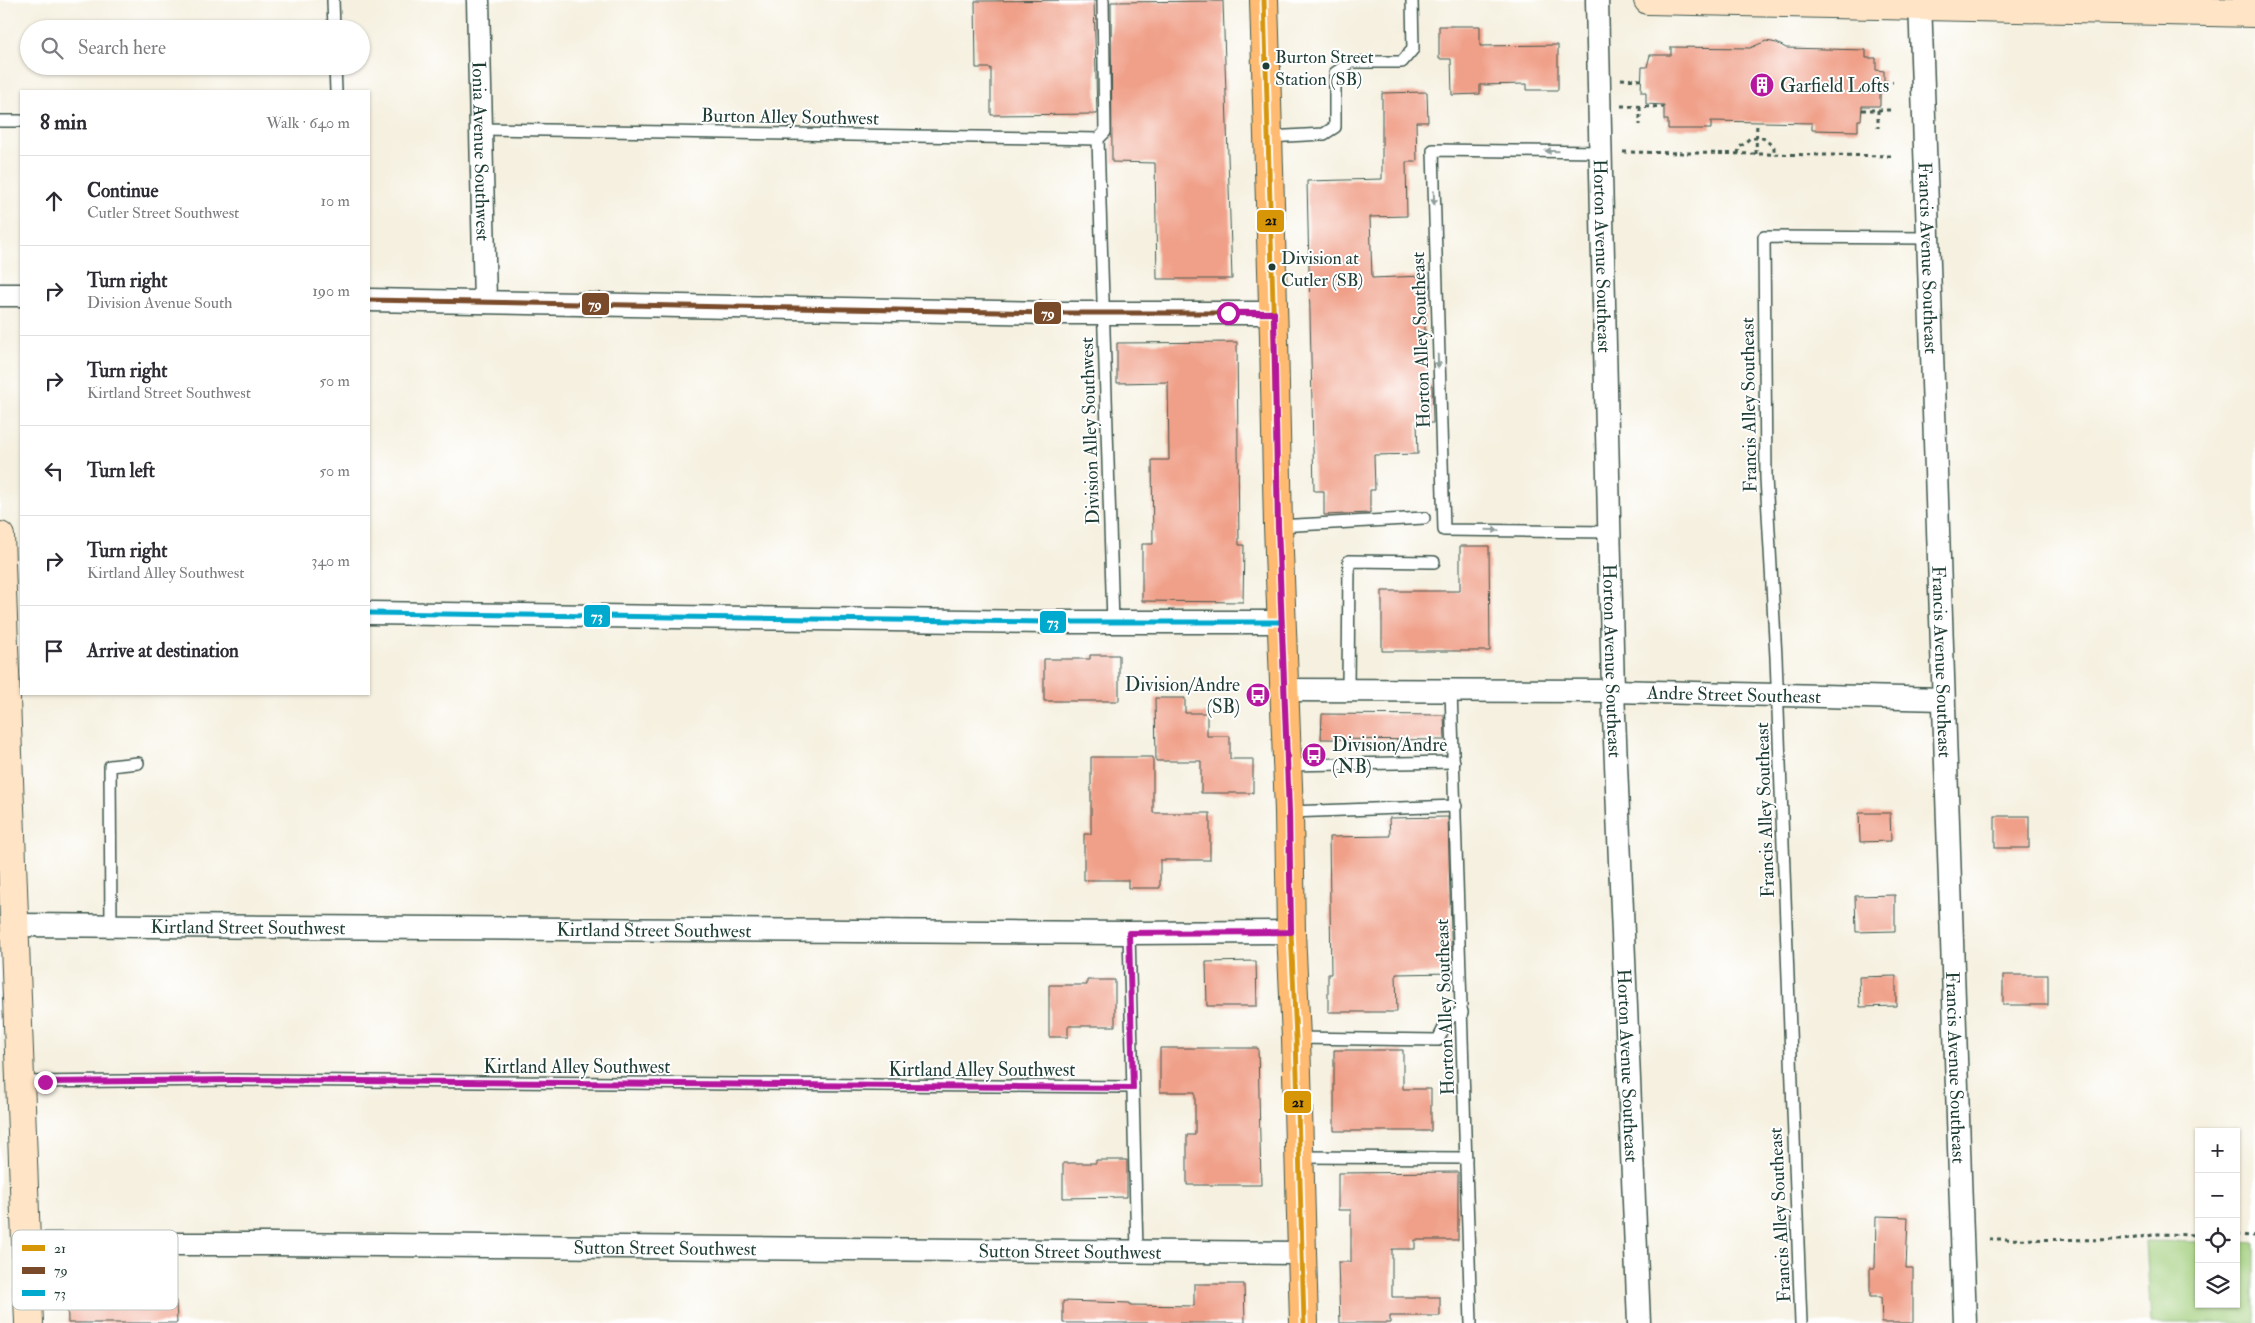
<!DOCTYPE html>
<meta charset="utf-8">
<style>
:root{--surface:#fff;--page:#f7f7f7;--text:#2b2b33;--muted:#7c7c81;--line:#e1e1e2}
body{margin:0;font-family:"IM FELL Double Pica",serif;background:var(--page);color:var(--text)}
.controls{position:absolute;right:15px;bottom:15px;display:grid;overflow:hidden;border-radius:0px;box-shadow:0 1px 4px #0004}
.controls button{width:45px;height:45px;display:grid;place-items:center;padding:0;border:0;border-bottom:1px solid var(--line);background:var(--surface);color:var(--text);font:25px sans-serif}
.stop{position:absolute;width:15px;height:15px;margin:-11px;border:4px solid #b5179e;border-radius:50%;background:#fff}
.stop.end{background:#b5179e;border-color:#fff;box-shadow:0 1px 5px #0008}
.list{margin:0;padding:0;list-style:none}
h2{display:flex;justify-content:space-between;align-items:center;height:65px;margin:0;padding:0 20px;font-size:21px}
h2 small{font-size:16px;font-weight:400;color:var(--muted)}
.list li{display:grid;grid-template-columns:32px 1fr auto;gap:15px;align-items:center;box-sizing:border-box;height:90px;padding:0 20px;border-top:1px solid var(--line)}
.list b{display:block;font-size:19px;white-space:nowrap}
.list p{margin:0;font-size:16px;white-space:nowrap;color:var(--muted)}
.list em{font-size:16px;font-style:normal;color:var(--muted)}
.icon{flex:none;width:28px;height:28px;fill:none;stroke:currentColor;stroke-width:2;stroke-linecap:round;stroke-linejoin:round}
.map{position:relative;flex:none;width:2255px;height:1323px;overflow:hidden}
.search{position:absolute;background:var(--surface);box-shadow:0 1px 4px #0004;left:20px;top:20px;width:350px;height:55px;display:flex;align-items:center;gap:12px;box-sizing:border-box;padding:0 18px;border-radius:28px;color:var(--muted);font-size:19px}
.panel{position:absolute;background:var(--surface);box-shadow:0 1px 4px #0004;left:20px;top:90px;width:350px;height:605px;border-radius:0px}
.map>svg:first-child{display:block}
.green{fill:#a1ce7b;stroke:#608658}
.building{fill:#f0a089}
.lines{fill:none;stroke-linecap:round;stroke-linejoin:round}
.lane-casing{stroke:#3f584e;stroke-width:14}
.street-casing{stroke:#3f584e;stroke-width:25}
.secondary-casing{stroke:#3f584e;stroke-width:30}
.primary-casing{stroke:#3f584e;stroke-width:30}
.path{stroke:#3f584e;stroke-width:3;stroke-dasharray:4 4;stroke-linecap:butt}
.lane{stroke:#fff;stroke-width:11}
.street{stroke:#fff;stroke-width:22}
.secondary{stroke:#ffe4c6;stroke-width:28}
.primary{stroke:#ffbb71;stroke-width:28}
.bus-1-casing{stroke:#fff;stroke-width:9}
.bus-2-casing{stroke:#fff;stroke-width:9}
.bus-3-casing{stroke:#fff;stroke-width:9}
.bus-1{stroke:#d79608;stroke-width:5}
.bus-2{stroke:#7a4b2a;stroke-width:5}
.bus-3{stroke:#00a9ce;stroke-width:5}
.oneway{fill:#8f9e9a}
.route{stroke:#b5179e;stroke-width:6}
.bus-dot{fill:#1f3d34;stroke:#fff;stroke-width:2}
.labels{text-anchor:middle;stroke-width:4;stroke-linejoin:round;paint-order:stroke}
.bus-label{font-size:18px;fill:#1f3d34;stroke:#fff;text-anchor:start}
.poi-label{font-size:19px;fill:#1f3d34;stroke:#fff;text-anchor:start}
.street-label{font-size:19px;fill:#1f3d34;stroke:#fff}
.key{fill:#fff;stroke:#bcc5c2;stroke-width:1}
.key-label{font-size:14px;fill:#1f3d34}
.line-badge{stroke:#fff;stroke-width:2}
.badge-label{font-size:14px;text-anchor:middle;font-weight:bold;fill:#fff}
.pale-badge-label{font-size:14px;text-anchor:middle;font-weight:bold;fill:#111}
</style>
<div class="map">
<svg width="2255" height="1323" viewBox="0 0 2255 1323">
<rect width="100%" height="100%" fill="#fff"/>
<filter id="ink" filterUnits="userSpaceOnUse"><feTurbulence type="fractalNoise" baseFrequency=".02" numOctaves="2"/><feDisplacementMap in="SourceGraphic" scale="10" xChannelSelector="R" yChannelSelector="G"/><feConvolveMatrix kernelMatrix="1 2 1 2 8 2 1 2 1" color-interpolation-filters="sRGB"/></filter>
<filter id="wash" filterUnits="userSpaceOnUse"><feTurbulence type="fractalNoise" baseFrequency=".0096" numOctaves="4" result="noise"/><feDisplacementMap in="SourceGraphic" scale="20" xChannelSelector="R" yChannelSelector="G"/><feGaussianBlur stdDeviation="1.12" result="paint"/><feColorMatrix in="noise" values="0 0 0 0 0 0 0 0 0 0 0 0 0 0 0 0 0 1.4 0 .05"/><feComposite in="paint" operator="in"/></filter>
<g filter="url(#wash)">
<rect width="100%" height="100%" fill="#f5f0df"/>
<!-- green -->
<polygon class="green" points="2146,1241 2199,1242 2199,1304 2236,1304 2236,1242 2255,1243 2255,1323 2151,1323"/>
<g id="blocks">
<!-- building -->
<g class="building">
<polygon points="1094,0 1097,114 991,115 991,68 976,68 975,1"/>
<polygon points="1223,1 1232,279 1157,279 1155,163 1112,162 1111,2"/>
<polygon points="1439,26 1480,26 1480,46 1558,45 1558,90 1527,90 1527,84 1480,85 1480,94 1452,95 1451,59 1439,59"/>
<polygon points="1766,41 1777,43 1786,48 1866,50 1866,58 1876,58 1876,70 1884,71 1884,88 1880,88 1880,106 1862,106 1861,120 1858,120 1858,131 1812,130 1812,123 1711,121 1711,129 1668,129 1668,120 1664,120 1664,105 1646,104 1646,92 1641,92 1642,67 1647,67 1650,55 1671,55 1671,47 1750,48"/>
<polygon points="1427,92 1428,122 1416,122 1417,162 1406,162 1407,216 1370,217 1372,278 1424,276 1426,386 1432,385 1433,423 1417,423 1418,454 1374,455 1375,490 1370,490 1370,513 1324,515 1324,491 1314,491 1307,181 1382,179 1382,93"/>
<polygon points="1237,342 1239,545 1244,545 1243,602 1142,601 1142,544 1153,544 1152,460 1169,460 1168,382 1117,383 1117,343"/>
<polygon points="1460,546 1489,546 1490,651 1382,651 1382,591 1460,591"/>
<polygon points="1090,655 1119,655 1119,701 1044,701 1044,659 1090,659"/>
<polygon points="1155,698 1185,698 1185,713 1207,713 1207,736 1230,736 1230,759 1253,759 1253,793 1201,793 1201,761 1156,761"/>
<polygon points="1322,714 1444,715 1445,740 1321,739"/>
<polygon points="1091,757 1153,757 1153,813 1210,813 1210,860 1160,860 1160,888 1128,888 1128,880 1084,880 1084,834 1091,834"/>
<polygon points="1859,813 1890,813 1891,841 1860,842"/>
<rect x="1995" y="816" width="34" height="32"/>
<polygon points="1448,817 1452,973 1396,974 1397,1012 1328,1012 1328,974 1331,974 1329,837 1390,836 1389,818"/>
<polygon points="1895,895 1895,931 1856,932 1855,896"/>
<polygon points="1256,961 1257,1006 1207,1006 1206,962"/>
<rect x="2003" y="975" width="45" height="30"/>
<polygon points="1896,976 1896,1006 1860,1007 1859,977"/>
<polygon points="1087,980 1115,980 1115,1026 1068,1026 1068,1037 1049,1037 1049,985 1087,985"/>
<polygon points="1160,1048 1258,1048 1261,1185 1187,1185 1187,1135 1195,1135 1195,1092 1160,1092"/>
<polygon points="1334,1050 1403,1050 1403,1089 1431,1089 1431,1131 1334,1131"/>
<polygon points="1096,1160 1127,1160 1127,1197 1063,1198 1063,1163 1096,1163"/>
<polygon points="1458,1172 1458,1240 1415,1240 1415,1249 1392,1249 1392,1297 1440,1297 1440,1316 1390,1316 1390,1323 1340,1323 1338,1262 1351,1262 1351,1210 1338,1210 1338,1173"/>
<polygon points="1876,1216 1908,1217 1906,1268 1913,1268 1913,1323 1882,1323 1881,1297 1870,1297 1870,1268 1875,1268"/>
<polygon points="1194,1284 1244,1284 1245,1323 1063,1323 1063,1301 1130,1303 1130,1305 1194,1306"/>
<polygon points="67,1286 92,1286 92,1292 128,1291 128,1303 176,1301 177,1323 68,1323"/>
</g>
</g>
</g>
<g filter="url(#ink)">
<use href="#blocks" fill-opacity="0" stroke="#3f584e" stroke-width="1"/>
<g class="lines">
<defs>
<g id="lane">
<polyline points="333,0 334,29"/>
<polyline points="1103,0 1105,132 1098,139 1113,622"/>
<polyline points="335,66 336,91"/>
<polyline points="0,121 21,121"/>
<polyline points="480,129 1098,139"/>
<polyline points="1268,137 1324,134 1335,127 1335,73 1351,62 1402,62 1413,49 1412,0"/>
<polyline points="1601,152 1433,150 1444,530 1610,532"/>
<polyline points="1278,526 1424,518"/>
<polyline points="1348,690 1349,561 1434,562"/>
<polyline points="1451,690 1471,1323"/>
<polyline points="1287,765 1454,762"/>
<polyline points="1289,812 1456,806"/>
<polyline points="111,926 110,766 138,763"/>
<polyline points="1129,933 1137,1250"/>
<polyline points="1296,1038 1438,1040 1449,1018 1462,1012"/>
<polyline points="21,1082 234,1080 1133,1087"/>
<polyline points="1300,1157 1466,1158"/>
<polyline points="1801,1323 1776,657 1766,478 1764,237 1928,238"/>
</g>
<g id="street">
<path id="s1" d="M478,0L485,302"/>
<path id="s2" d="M1597,0L1613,691L1639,1323"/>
<path id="s3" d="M1920,0L1965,1323"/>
<polyline points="0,295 21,295"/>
<polyline points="369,300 1052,313 1274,313"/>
<polyline points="369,613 1046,622 1281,622"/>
<path id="s4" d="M1284,690L1613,691L1943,699"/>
<path id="s5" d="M16,925L1129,933L1291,932"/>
<path id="s6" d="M26,1244H273L1302,1253"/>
</g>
<g id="secondary">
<polyline points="1648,0 2255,13"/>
<polyline points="0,536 29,1323"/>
</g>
<polyline id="primary" points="1264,0 1274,338 1278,526 1289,812 1291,932 1296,1038 1304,1323"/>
</defs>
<!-- lane casing -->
<use href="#lane" class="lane-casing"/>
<!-- street casing -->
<use href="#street" class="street-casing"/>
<!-- secondary casing -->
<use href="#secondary" class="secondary-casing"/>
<!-- primary casing -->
<use href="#primary" class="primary-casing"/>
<!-- path -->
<g class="path">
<polyline points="1621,79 1641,80"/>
<polyline points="1884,82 1893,82"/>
<polyline points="1621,106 1664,107"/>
<polyline points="1640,107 1640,125"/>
<polyline points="1862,110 1894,110"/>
<polyline points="1878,110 1878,128"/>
<polyline points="1623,152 1895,156"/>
<polyline points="1738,154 1739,148 1750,138 1763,138 1774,147 1774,155"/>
<polyline points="1756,154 1757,122"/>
<polyline points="2236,1235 2255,1236"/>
<polyline points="1989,1239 2124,1240 2158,1234 2199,1235"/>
</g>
<!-- lane -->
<use href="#lane" class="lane"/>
<!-- street -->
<use href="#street" class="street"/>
<!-- secondary -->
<use href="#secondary" class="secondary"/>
<!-- primary -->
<use href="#primary" class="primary"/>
<defs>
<polyline id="bus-1" points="1264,0 1274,338 1278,526 1289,812 1291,932 1296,1038 1304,1323"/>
<polyline id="bus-2" points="369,300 1052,313 1274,313"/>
<polyline id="bus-3" points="369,613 1046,622 1281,622"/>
</defs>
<!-- bus-1 casing -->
<use href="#bus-1" class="bus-1-casing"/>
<!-- bus-2 casing -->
<use href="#bus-2" class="bus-2-casing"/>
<!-- bus-3 casing -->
<use href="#bus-3" class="bus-3-casing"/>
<!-- bus-1 -->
<use href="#bus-1" class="bus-1"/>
<!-- bus-2 -->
<use href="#bus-2" class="bus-2"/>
<!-- bus-3 -->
<use href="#bus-3" class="bus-3"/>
</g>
<!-- one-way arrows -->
<defs><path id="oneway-solid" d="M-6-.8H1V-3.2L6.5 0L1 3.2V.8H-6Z" transform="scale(1.25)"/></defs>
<g class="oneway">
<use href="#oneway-solid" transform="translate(1552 151) rotate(-179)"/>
<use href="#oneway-solid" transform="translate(1434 198) rotate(88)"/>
<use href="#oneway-solid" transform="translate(1438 361) rotate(88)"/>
<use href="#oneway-solid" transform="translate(1492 530) rotate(1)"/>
</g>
</g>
<g class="lines" filter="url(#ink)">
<!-- route -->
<polyline class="route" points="45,1082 234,1080 1133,1088 1129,933 1291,932 1289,812 1278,526 1274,313 1228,313"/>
</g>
<!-- icons -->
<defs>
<symbol id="building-disc" viewBox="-11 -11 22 22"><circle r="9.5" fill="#b5179e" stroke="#fff"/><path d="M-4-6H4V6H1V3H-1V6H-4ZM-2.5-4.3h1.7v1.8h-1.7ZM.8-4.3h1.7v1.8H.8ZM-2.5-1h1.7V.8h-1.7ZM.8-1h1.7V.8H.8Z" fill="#fff"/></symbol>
<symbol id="bus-disc" viewBox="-11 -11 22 22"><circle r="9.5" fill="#b5179e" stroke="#fff"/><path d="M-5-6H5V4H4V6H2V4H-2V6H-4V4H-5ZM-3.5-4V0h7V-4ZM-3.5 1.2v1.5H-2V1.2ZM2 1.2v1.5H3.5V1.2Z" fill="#fff"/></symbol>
</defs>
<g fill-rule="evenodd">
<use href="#building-disc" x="1748" y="71" width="28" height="28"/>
<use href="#bus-disc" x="1244" y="681" width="28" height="28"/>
<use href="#bus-disc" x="1300" y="741" width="28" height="28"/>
</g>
<!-- markers -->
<g class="bus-dot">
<circle cx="1266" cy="66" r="4.5"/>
<circle cx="1272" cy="267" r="4.5"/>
</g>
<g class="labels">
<!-- bus labels -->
<g class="bus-label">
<text x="1275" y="63">Burton Street<tspan x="1275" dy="22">Station (SB)</tspan></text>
<text x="1281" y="264">Division at<tspan x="1281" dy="22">Cutler (SB)</tspan></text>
</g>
<!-- poi labels -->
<g class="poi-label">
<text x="1780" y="92">Garfield Lofts</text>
<text x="1240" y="691" text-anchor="end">Division/Andre<tspan x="1240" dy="22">(SB)</tspan></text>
<text x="1332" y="751">Division/Andre<tspan x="1332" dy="22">(NB)</tspan></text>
</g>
<!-- street labels -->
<g class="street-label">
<text transform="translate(790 116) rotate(1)" y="7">Burton Alley Southwest</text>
<text dy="7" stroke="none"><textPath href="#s1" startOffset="151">Ionia Avenue Southwest</textPath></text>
<text dy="7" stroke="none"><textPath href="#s2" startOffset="256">Horton Avenue Southeast</textPath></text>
<text dy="7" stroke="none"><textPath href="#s3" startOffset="258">Francis Avenue Southeast</textPath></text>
<text transform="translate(1420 340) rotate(-92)" y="7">Horton Alley Southeast</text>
<text transform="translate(1748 405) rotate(-91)" y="7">Francis Alley Southeast</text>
<text transform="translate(1089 431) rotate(-92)" y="7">Division Alley Southwest</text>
<text dy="7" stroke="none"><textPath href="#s2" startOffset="661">Horton Avenue Southeast</textPath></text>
<text dy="7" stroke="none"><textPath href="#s3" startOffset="662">Francis Avenue Southeast</textPath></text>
<text dy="7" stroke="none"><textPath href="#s4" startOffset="450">Andre Street Southeast</textPath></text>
<text transform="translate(1764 810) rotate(-92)" y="7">Francis Alley Southeast</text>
<text dy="7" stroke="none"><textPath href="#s5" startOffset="232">Kirtland Street Southwest</textPath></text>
<text dy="7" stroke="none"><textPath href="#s5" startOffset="638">Kirtland Street Southwest</textPath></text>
<text transform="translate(1444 1007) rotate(-92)" y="7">Horton Alley Southeast</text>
<text x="577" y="1073">Kirtland Alley Southwest</text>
<text dy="7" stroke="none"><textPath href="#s2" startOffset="1066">Horton Avenue Southeast</textPath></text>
<text dy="7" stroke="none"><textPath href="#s3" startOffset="1068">Francis Avenue Southeast</textPath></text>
<text x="982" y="1076">Kirtland Alley Southwest</text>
<text transform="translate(1779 1215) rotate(-93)" y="7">Francis Alley Southeast</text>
<text dy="7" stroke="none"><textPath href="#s6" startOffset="639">Sutton Street Southwest</textPath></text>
<text dy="7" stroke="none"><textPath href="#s6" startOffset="1044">Sutton Street Southwest</textPath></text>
</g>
</g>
<!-- legend -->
<rect x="12" y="1230" width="166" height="80" rx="8" class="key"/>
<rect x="22" y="1245" width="23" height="6" fill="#d79608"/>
<rect x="22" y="1267" width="23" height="7" fill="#7a4b2a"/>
<rect x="22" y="1290" width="23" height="6" fill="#00a9ce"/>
<g class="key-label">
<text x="54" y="1253">21</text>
<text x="54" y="1275">79</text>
<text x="54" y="1298">73</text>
</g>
<g class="line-badge">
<rect x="1256" y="209" width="29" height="24" rx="5" fill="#d79608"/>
<rect x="581" y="292" width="29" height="24" rx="5" fill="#7a4b2a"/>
<rect x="1033" y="301" width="29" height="24" rx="5" fill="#7a4b2a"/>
<rect x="583" y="604" width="28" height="24" rx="5" fill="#00a9ce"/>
<rect x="1039" y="610" width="28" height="24" rx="5" fill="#00a9ce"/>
<rect x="1283" y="1090" width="29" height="24" rx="5" fill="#d79608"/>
</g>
<g class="badge-label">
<text x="595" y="309">79</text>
<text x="1048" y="318">79</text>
<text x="597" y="621">73</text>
<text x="1053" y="627">73</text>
</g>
<g class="pale-badge-label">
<text x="1271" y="225">21</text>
<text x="1298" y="1107">21</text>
</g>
</svg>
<div class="controls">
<button>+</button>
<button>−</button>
<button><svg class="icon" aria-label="locate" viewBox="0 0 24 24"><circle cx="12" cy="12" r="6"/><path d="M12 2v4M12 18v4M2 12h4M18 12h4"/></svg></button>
<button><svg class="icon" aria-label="layers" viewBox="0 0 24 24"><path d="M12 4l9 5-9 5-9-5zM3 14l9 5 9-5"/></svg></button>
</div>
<div class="stop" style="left:1228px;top:313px"></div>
<div class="stop end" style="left:45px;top:1082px"></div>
<div class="search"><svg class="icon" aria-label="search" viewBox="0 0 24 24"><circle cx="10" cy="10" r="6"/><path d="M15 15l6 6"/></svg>Search here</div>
<section class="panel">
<h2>8 min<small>Walk · 640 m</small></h2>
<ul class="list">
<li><svg class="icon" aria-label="ahead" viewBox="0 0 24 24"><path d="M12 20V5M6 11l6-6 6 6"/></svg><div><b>Continue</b><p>Cutler Street Southwest</p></div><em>10 m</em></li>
<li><svg class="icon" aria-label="right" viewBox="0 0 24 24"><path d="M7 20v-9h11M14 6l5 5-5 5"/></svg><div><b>Turn right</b><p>Division Avenue South</p></div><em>190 m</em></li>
<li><svg class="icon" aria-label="right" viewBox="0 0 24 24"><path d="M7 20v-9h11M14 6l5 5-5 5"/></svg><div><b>Turn right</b><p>Kirtland Street Southwest</p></div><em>50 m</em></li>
<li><svg class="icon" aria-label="left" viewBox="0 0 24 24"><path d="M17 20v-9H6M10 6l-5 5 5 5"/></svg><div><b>Turn left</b></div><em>50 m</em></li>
<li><svg class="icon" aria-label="right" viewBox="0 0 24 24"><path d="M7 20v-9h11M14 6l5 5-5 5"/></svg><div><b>Turn right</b><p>Kirtland Alley Southwest</p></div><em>340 m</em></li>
<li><svg class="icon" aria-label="arrive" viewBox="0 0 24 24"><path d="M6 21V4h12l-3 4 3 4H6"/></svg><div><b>Arrive at destination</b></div></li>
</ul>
</section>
</div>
